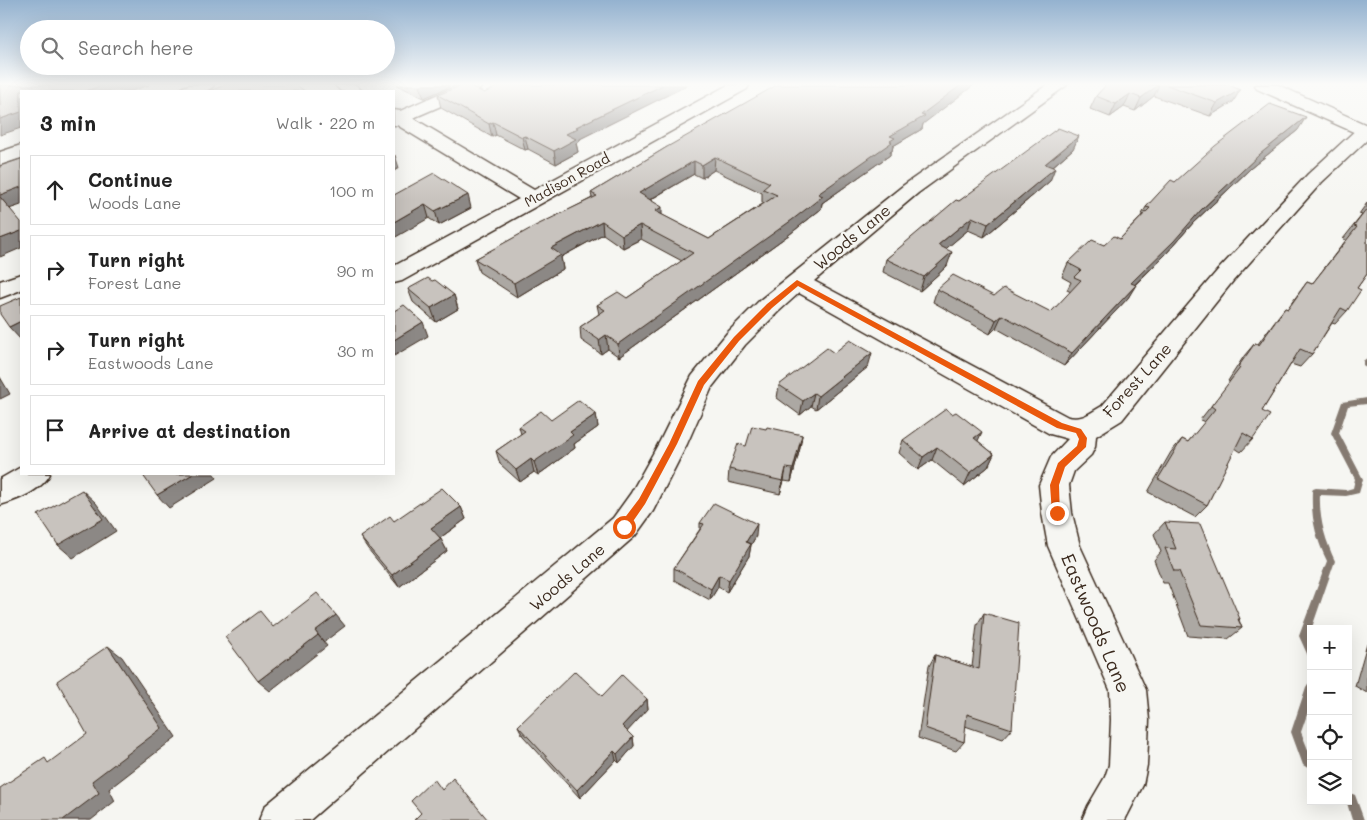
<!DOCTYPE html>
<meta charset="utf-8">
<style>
:root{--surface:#fff;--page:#f2f2f2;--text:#222;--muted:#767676;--line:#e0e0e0}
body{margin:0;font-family:Mali,sans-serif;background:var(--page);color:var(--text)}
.controls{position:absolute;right:15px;bottom:15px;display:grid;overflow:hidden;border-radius:0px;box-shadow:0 5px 20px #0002}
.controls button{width:45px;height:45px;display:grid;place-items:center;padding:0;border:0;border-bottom:1px solid var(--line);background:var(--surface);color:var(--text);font:25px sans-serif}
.stop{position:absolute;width:15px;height:15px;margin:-11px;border:4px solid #ea580c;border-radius:50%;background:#fff}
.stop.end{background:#ea580c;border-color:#fff;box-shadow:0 1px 5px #0008}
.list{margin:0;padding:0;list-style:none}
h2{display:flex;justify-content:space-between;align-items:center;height:65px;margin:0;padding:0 20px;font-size:21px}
h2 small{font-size:16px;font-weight:400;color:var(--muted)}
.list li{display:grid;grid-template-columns:32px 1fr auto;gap:15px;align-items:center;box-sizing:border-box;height:70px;margin:0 10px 10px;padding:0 10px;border:1px solid var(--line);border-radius:0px}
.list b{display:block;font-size:19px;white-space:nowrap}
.list p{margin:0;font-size:16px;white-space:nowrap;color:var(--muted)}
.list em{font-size:16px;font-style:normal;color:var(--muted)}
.icon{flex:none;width:28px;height:28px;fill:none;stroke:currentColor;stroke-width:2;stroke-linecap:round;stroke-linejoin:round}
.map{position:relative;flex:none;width:1367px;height:820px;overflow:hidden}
.search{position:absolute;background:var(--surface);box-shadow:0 5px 20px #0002;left:20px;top:20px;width:375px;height:55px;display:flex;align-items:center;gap:12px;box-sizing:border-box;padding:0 18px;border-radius:28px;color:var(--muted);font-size:19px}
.panel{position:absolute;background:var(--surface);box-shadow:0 5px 20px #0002;left:20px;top:90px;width:375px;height:385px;border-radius:0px}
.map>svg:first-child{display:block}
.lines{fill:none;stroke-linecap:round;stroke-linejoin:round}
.stream{fill:#857a71;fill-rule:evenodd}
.minor-casing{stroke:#3b2a1e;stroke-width:3}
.tertiary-casing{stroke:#3b2a1e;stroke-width:3}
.minor{fill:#f6f6f2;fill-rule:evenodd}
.tertiary{fill:#f6f6f2;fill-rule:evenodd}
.wall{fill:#aca8a3;stroke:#3b2a1e;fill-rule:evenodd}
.shaded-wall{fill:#8c8885;stroke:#3b2a1e}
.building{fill:#c8c3be;stroke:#3b2a1e;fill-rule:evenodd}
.route{fill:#ea580c}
.labels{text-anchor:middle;stroke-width:4.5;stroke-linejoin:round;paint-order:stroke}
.far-street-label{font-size:14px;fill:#3b2a1e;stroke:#f6f6f2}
.street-label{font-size:16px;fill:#3b2a1e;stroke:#f6f6f2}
.near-street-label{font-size:19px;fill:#3b2a1e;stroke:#f6f6f2}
</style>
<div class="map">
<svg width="1367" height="820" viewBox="0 0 1367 820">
<rect width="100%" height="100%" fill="#f6f6f2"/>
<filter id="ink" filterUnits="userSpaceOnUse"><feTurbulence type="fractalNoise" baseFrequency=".02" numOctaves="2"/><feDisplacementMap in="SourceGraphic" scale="10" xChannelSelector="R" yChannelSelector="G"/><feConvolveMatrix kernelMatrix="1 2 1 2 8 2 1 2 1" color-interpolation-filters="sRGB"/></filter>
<g filter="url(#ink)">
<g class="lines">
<!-- stream -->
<g class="stream">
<polygon points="1367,358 1367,368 1363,365 1363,361"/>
<path d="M1367,398V404L1348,406L1339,433L1363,479L1359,493L1346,496L1320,495C1319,519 1325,539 1335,561L1309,636L1311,641V658L1308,656L1299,636L1327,561C1315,536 1311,518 1312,491L1313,489L1316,488L1346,490L1353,488L1355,479L1331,433L1342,402Z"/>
<polygon points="1311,682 1311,703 1301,732 1311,757 1311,770 1303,765 1291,732 1306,687 1308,684"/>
<polygon points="1348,792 1355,795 1364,820 1352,820 1347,803 1345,801 1348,801"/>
</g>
<defs>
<g id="minor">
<path d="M189,85H214C207,95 191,91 180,91L183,87Z"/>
<polygon points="335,85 356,85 362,91 341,91"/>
<polygon points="459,85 482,85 480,89 413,118 534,190 728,85 749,85 747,89 402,281 394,283 394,266 519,199 397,125 394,125 394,110 400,111"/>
<path d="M1047,85H1067L918,193L814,281L1068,417C1083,420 1090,413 1102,406L1217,271L1308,174L1359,127L1367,126V140L1322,182L1233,281L1122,420L1096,436L1095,447L1091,455L1074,471L1069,485L1072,513L1080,546L1146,690L1149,720L1147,765L1143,785L1125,820H1082L1088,806L1105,777L1109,765L1111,720L1110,690L1048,546L1042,513L1039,485L1051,457L1068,439L1050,434L799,293L778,312L745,345L712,387L687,444L653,511L635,536L310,820H259L265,806L613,518L631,493L660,441L692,376L727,333L760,300L904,185Z"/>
<polygon points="21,145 21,158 0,165 0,152"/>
<polygon points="21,274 21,290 0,298 0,281"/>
<path d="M21,467V474H50C42,490 17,500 0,505V479Z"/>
</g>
<polygon id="tertiary" points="1255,85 1278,85 1367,125 1367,138 1257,89"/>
</defs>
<!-- minor casing -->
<use href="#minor" class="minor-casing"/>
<!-- tertiary casing -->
<use href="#tertiary" class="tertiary-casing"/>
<!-- minor -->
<use href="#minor" class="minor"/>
<!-- tertiary -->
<use href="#tertiary" class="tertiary"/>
</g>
<!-- wall -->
<g class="wall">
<polygon points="397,85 449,85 449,87 424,98"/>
<polygon points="1106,85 1229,85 1240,90 1233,102 1210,116 1154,96 1135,111 1124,107 1110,117 1090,109 1096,96"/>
<polygon points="484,93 580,139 580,141 576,143 578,152 556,164 528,149 525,150 496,135 492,137 441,108 438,95"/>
<path d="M923,124L922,129L893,146L892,151L890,152V155L822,203L821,209L790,234L619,357L608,349L601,354L581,340L580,327L599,314L597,305L627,298L682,261L641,239L623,248L603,234L561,257L563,269L517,297L479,272L475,259L592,198L591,193L667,147ZM714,170L762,193V202L764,203L709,239L662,215L650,200L694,174L702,178Z"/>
<polygon points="1298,130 1251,168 1193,223 1166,254 1135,285 1128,298 1064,366 996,328 990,334 933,302 937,289 994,296 1051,312 1071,292 1067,290 1071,282 1062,277 1068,263 1104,245 1120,239 1140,218 1146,207 1175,182"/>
<polygon points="1073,149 1052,167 1050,181 984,237 968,230 945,249 947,266 920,291 883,272 886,259 959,201"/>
<polygon points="394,195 471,208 439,225"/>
<polygon points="1367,203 1367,274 1357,288 1347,311 1335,324 1332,323 1312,354 1300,367 1291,364 1262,411 1253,439 1241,452 1235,448 1207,505 1195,517 1148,492 1171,452 1182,439 1188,442 1205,422 1200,420 1230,382 1228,381 1244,356 1255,343 1258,344 1274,322 1285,308 1287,309 1307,282 1312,284 1346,240 1343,239 1362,215 1359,214"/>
<polygon points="408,289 454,295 458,309 436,322 413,302"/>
<polygon points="834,353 868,367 816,409 811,406 800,415 777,398 779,385"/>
<polygon points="596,414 598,427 574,444 575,448 538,475 534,472 520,482 500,464 496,451 521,434 519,427 551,420"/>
<polygon points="766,429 802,435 800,448 791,482 784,481 780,494 728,482 729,469 746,446"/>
<polygon points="903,440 978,441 994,454 988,467 964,486 932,460 918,470 899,453"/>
<polygon points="461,507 466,519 440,538 447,551 399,587 368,549 360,537 394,521"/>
<polygon points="1165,522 1240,619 1239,620 1242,628 1228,639 1188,636 1168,583 1163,583 1154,560 1161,552 1154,534"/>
<polygon points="700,523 756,536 751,545 749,556 727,592 718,587 710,600 674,580 674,568 700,529"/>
<polygon points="984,613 1012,729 1003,739 965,726 964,742 956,751 918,738 929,666 935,655 972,667 977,625"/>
<polygon points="1367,644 1367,693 1355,686"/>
<polygon points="602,696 647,699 648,709 627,731 633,737 634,746 619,763 616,760 580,798 523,736 518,726"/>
</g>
<!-- shaded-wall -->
<g class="shaded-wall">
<polygon points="104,85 149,85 131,91 85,91"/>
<polygon points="422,85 449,85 449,87 424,98 420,86"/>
<polygon points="663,85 688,85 580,139 580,141 576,143 578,152 556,164 554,151 566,134 576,127"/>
<polygon points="961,85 974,85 923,124 922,129 893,146 892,151 890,152 890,155 822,203 821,209 790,234 619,357 618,344 818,194 890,136"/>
<polygon points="1158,85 1159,85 1154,96 1135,111 1141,98"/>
<polygon points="1240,90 1233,102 1210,116 1217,103"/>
<polygon points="1130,94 1124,107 1110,117 1116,104"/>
<polygon points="21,112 21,128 0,135 0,119"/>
<polygon points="1306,117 1298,130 1251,168 1193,223 1166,254 1123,296 1131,283 1201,210 1260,154"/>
<polygon points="493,122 496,135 492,137 489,124"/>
<polygon points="525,136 528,149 525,150 522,137"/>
<polygon points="1079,136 1073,149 1040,177 1045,164"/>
<polygon points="395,155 399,168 394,171 394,156"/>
<polygon points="715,157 714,170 702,178 702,165"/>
<polygon points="694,161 694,174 639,206 639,193"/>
<polygon points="1055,168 1050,181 984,237 988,224"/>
<polygon points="21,187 21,205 9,209 0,197 0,195"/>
<polygon points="468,195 471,208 439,225 435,211"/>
<polygon points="425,204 429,218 394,238 394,222"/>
<polygon points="662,207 662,221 655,211"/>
<polygon points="972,217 968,230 934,259 938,245"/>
<polygon points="602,221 603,234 561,257 563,269 517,297 514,283 551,248"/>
<polygon points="640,225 641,239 623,248 622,235"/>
<polygon points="21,231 21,248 0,257 0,239"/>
<polygon points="952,252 947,266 920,291 924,277"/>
<polygon points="1136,285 1128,298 1064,366 1072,353"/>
<polygon points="454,295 458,309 436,322 431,308"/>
<polygon points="1002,315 996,328 990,334 996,320"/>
<polygon points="21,321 21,340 9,327"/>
<polygon points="423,322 428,336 394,356 394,340"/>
<polygon points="606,335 608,349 601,354 599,340"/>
<polygon points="872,353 868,367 816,409 818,396"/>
<polygon points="0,377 10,394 0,399"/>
<polygon points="814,393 811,406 800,415 803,401"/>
<polygon points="596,414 598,427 574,444 575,448 538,475 534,462 570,432"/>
<polygon points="982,432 976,445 974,438"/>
<polygon points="802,435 800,448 791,482 793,469"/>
<polygon points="937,447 932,460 918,470 923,457"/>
<polygon points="994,454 988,467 964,486 970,473"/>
<polygon points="531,459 534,472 520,482 516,470"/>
<polygon points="786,468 784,481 780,494"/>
<polygon points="193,474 214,474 217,478 169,508 157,495"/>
<polygon points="82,490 96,503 116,531 73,558 58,545"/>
<polygon points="461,507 466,519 437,540 431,528"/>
<polygon points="757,524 756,536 751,545 749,556 727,592 729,580 746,542"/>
<polygon points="441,539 447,551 399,587 392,575"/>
<polygon points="719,575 718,587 710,600 711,589"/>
<polygon points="336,615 345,626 324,642 315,631"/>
<polygon points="318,635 327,646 270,691 258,681"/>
<polygon points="108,646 122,657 176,737 109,789 115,801 91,820 63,820 92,781"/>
<polygon points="647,699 648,709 624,735 622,726"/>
<polygon points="633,737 634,746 619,763 617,754"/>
<polygon points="614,751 616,760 580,798 577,790"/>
</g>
<!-- building -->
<g class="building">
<polygon points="0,85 104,85 85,91 21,91 21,112 0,119"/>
<polygon points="225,85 296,85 305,91 209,91"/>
<polygon points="462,85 468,85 484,93 501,85 663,85 576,127 578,128 566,134 576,139 554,151 525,136 522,137 493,122 489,124 438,95"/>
<path d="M777,85H961L921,115L925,116L890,136L895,138L890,141L892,142L818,194L823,196L792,220L618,344L606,335L599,340L580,327L605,310L597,305L618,292L627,298L693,253L640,225L622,235L602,221L551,248L561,255L514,283L475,259L535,226L597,196L591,193L667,147ZM715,157L770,183L763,189L777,195L709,239L655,211L662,207L639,193L694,161L702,165Z"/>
<polygon points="1106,85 1158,85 1141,98 1130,94 1116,104 1096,96"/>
<polygon points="1167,85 1229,85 1240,90 1217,103"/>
<polygon points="1270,104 1306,117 1260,154 1201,210 1174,241 1131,283 1136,285 1072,353 1002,315 996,320 937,289 953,275 994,296 1004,288 1051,312 1081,280 1074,277 1081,270 1068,263 1092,240 1104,245 1114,236 1120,239 1150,208 1146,207 1171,180 1175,182 1215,146"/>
<polygon points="1058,128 1079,136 1045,164 1055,168 988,224 972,217 938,245 952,252 924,277 886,259 956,200 959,201"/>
<polygon points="21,159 21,187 0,195 0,166"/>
<polygon points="434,173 468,195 435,211 425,204 394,222 394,195"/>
<polygon points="0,197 21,222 21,231 0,239"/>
<polygon points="1367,209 1367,274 1357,288 1361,290 1347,311 1341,308 1312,354 1300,349 1262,411 1270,415 1253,439 1243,433 1207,505 1158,479 1182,439 1188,442 1215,409 1211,406 1240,368 1238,367 1255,343 1259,345 1285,308 1288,309 1307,282 1312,284 1357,227 1354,226"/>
<polygon points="428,278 432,281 435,280 454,295 431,308 408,289"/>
<polygon points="21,297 21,321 9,327 0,314 0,306"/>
<polygon points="404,305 423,322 394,340 394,311"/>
<polygon points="850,340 872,353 818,396 814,393 803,401 779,385 827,348 834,353"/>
<polygon points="579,400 596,414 570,432 573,435 534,462 531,459 516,470 496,451 525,431 519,427 541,411 551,420"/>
<polygon points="946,409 952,414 956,412 982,432 974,438 994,454 970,473 937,447 923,457 903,440"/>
<polygon points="752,426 766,429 767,427 802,435 793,469 786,468 783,481 729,469 738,444 746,446"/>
<polygon points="142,474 193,474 157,495"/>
<polygon points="442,488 461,507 431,528 441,539 392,575 360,537 390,516 394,521"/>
<polygon points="82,490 103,519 58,545 38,515"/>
<polygon points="714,503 757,524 746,542 751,544 729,580 719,575 711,589 674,568 704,524 700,523"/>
<polygon points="1165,522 1200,524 1240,619 1238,619 1242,628 1201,625 1179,571 1174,571 1165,548 1176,549"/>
<polygon points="317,593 336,615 315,631 318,635 258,681 225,637 260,611 273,627"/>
<polygon points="984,613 1019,623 1012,729 967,714 964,742 925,728 935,655 979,669"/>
<polygon points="108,646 162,728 92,781 99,793 63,820 0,820 0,788 45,758 48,763 87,734 57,681"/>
<polygon points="575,671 602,696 622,675 647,699 622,726 633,737 617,754 614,751 577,790 518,726"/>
<polygon points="453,778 488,820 414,820 421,813 411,801 434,779 442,790"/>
</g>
</g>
<!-- sky -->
<linearGradient id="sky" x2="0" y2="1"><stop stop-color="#94b2cf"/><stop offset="0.42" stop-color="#fbfbf9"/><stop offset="1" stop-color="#fbfbf9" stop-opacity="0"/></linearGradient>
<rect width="1367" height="200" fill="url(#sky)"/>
<!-- route -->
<polygon class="route" points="797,280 1062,423 1081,429 1087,438 1086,447 1065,467 1059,485 1060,516 1054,516 1052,513 1050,485 1058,463 1077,446 1079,439 1076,433 1057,428 798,286 772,308 739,341 704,385 677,444 645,504 627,530 620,530 620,524 639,499 669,444 698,381 734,337 767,304"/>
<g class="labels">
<!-- far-street labels -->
<g class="far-street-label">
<text transform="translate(567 180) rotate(-29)" y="5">Madison Road</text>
</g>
<!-- street labels -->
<g class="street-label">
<text transform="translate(852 237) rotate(-39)" y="6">Woods Lane</text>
<text transform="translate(1137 380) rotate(-48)" y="6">Forest Lane</text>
<text transform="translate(567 577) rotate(-41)" y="6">Woods Lane</text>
</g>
<!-- near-street labels -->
<g class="near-street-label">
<text transform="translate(1096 623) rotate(67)" y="7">Eastwoods Lane</text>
</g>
</g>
</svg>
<div class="controls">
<button>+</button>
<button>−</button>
<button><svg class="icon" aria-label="locate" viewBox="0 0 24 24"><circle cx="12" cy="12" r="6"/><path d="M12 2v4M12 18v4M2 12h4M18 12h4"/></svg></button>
<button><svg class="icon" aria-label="layers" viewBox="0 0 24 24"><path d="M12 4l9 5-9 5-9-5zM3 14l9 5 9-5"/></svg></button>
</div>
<div class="stop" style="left:624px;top:527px"></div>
<div class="stop end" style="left:1057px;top:513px"></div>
<div class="search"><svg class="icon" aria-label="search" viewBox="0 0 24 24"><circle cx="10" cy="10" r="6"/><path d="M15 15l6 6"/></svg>Search here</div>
<section class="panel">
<h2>3 min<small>Walk · 220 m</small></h2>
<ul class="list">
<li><svg class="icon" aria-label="ahead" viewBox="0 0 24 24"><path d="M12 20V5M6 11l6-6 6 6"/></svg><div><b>Continue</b><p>Woods Lane</p></div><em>100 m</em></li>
<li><svg class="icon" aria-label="right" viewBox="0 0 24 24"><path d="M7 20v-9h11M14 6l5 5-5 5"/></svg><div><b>Turn right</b><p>Forest Lane</p></div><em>90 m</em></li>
<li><svg class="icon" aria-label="right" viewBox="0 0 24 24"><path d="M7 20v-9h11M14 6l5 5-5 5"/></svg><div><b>Turn right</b><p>Eastwoods Lane</p></div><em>30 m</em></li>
<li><svg class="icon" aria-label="arrive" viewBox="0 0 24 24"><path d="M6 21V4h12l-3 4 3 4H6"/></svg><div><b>Arrive at destination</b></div></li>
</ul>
</section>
</div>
